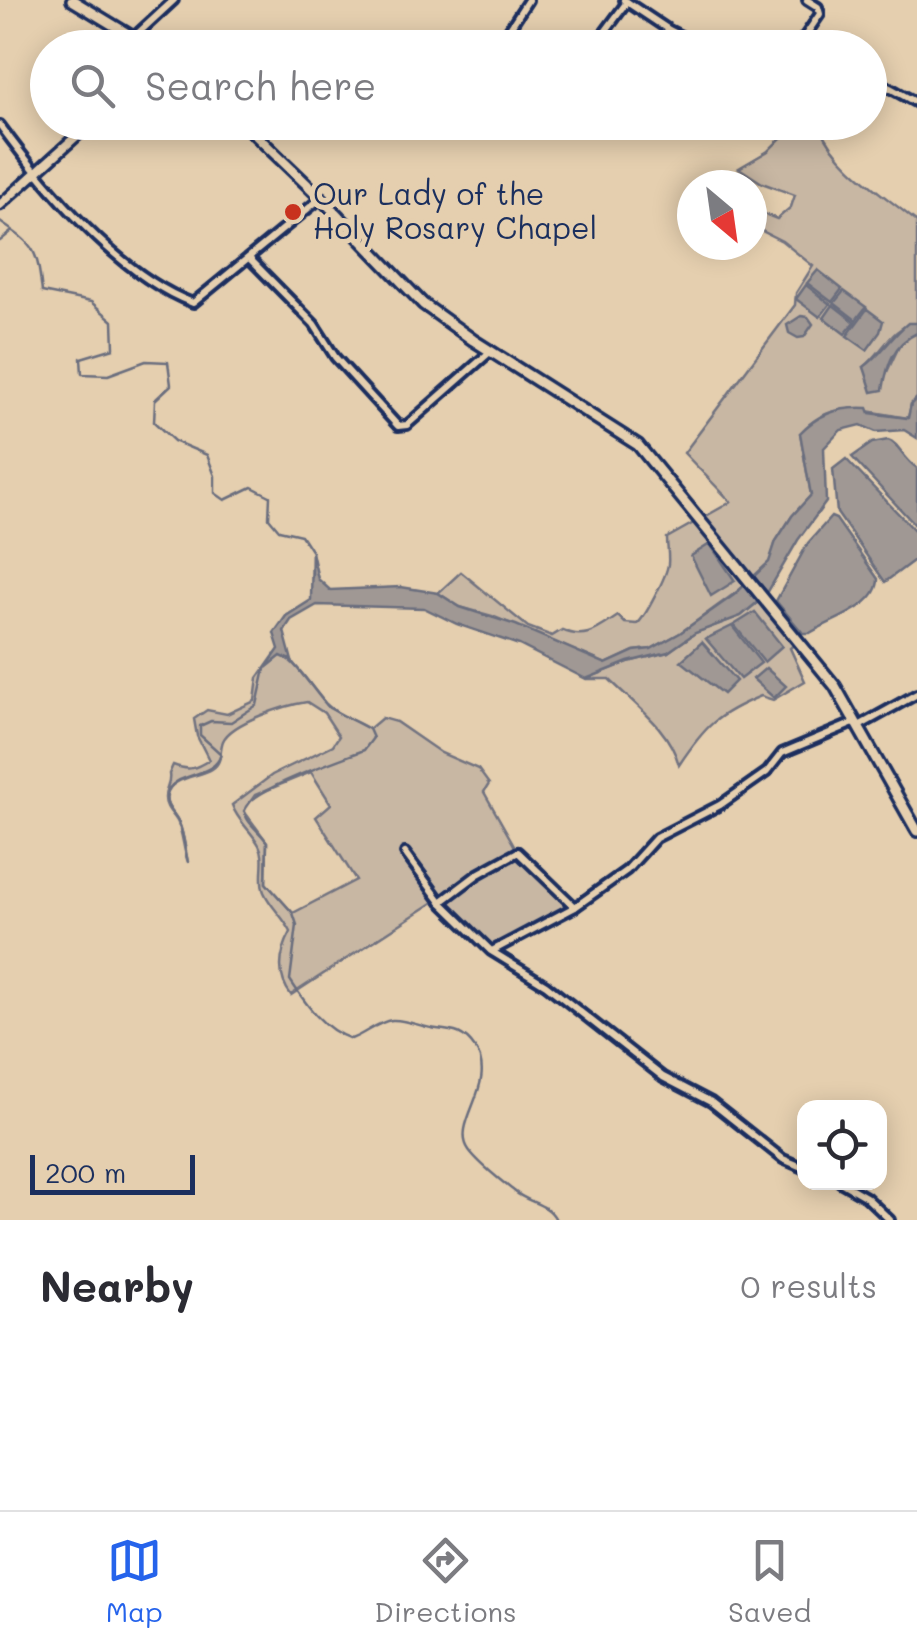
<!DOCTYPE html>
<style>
:root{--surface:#fff;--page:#f2f2f3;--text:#2b2b33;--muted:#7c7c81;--line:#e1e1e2;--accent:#2563eb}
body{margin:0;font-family:Mali,sans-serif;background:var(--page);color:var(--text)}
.controls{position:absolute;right:30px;bottom:30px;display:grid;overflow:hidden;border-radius:20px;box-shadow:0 5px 25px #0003}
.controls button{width:90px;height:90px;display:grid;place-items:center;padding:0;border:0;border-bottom:2px solid var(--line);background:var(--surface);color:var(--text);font:50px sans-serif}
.compass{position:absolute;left:677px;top:170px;width:90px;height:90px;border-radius:50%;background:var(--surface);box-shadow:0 5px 25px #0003;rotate:151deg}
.scale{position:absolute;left:30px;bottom:25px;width:165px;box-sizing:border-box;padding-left:10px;border:5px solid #1b2f5e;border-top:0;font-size:28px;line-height:35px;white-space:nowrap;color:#1b2f5e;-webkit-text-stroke:8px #e5cfaf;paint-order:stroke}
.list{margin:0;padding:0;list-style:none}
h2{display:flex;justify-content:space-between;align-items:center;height:130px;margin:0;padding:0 40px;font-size:42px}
h2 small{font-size:32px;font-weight:400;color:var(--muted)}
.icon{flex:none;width:55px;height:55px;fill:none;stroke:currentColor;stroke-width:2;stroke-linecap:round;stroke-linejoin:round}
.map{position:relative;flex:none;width:917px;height:1220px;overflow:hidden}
.search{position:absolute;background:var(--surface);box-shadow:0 5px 25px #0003;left:30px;right:30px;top:30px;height:110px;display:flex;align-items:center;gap:25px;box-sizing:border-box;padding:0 35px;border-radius:55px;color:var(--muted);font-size:38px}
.sheet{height:290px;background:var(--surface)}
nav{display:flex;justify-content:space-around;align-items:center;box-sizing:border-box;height:140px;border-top:2px solid var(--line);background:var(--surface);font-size:28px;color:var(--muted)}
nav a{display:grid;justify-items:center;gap:5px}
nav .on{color:var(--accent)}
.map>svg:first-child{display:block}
.green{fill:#c8b7a3;stroke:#727380;stroke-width:2.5;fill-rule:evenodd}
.water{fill:#a09894;stroke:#6b6e7e;stroke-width:2.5}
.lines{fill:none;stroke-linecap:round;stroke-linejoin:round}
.stream{stroke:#6b6e7e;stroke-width:2.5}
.minor-casing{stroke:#1b2f5e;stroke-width:14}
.tertiary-casing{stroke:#1b2f5e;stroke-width:15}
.secondary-casing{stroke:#1b2f5e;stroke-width:16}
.minor{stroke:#e5cfaf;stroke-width:6}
.tertiary{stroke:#e5cfaf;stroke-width:8}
.secondary{stroke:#e5cfaf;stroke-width:9}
.poi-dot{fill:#c8321e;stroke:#e5cfaf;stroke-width:4}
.labels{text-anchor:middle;stroke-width:10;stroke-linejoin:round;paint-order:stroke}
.poi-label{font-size:30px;fill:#1b2f5e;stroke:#e5cfaf;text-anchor:start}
</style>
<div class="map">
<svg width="917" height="1220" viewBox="0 0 917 1220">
<rect width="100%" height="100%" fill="#e5cfaf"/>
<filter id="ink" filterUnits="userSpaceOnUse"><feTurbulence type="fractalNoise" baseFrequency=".01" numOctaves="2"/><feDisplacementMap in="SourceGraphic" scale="20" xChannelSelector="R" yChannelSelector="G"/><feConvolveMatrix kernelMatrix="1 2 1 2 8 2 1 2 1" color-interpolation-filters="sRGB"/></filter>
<g filter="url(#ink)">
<!-- green -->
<g class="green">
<path d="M796,123L821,127C836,166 885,195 917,222V323C892,325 882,354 864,367L871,382L886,374L902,340L917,333V398L911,404L908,418C865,412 834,396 800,433L811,495L792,516L776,541L770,562L749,583L680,633L651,649L634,651L606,664L492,616L460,607L438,593L461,572L528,627L552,636L562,630C586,641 598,629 618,616L625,623L637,624C645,618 667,575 668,564C669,556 667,546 667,538L731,502L684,453L795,305L796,293L813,266L782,241L752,226V209L777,219L791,207L795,195L762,183L739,168L768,151Z"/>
<path d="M762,599L798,641L790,648L805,681L773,700L761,696C717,714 705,726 679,765C669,728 636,706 609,679H586L628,662L668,652L695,633L741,616Z"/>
<path d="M275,654L268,665L281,655C301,666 311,688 326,704C338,716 355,720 369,729L382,718L396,722L441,753L478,769L489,784L484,792L518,852L575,907L491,951L441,902H434L291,995C276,975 279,954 291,932C284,918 270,906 264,892C258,877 267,859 259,845C251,830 238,822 232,805L272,775L333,745L339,736L324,713L307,702C287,705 231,722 223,741C219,751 223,762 212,769C200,777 169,777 166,796C165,808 176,814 179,823C184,835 185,850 188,862C183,849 183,833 177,821C172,813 165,808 165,798C165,787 171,785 169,774L173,765C189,771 195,769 209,760L197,736L194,719L207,710L227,714L255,701L258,678ZM311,772L331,804L316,817L356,880L293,913L266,883L267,842L244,811L255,795Z"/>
</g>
<!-- water -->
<g class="water">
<polygon points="818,270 842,289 832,302 807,283"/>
<polygon points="806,285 830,304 820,317 796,299"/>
<polygon points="844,291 866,307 856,320 834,303"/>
<polygon points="833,305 855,322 845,334 824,318"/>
<polygon points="867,309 883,321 880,332 867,350 847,336"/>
<polygon points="801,316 808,317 813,324 804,337 798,338 789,333 787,325"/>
<path d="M908,323H917V333C893,344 887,365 883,390L872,392L864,367C880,356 891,337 908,323Z"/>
<path d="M917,398V438L904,430L876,432L861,425L841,430L824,448L826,502L798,540L766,595L741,616L695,633L668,652L628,662L586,679L519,645L457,624L424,608L317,605L291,620L284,631L292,661L281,656L266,668L279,649L274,633L286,616L311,600L312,552L318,579L330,590L401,587L438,593L460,607L516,625L606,664L634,651L651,649L680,633L734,595L769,562L776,541L792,516L811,495L800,433C819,413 841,406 868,408L870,413L908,418L911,404Z"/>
<path d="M888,440C899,443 903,459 917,468V527L852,457L872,443Z"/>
<polygon points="846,459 917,533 917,558 885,582 837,513 833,469"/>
<path d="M831,517L836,519L878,579C878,607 830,620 810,633H803L776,601L808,543Z"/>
<polygon points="710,544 735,581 711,596 691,556"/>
<polygon points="755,612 782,646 764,662 734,625"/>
<polygon points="732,626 761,663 740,679 706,639"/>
<polygon points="702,642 736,681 723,694 681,661"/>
<polygon points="766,668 786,686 774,698 753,679"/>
</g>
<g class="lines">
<!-- stream -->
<g class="stream">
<path d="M0,222C35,246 37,248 42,292L91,302L113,321L114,348L81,358L82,374L108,375L146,361L168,362L171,385L155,400L154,422L174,441L207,455L215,476V493L225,500L252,487L270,496L269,518L279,530L301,535L312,552V577"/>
<polyline points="0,241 11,232"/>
<path d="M290,659L329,708L369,729L373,738L364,750C344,758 246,791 245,810C244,822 261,832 267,842L266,883L293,913L297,925L290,980C306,1004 322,1029 351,1039C365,1034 377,1022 392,1020C407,1019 423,1028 437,1029C455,1031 464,1032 475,1048C499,1085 450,1123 469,1150C479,1164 500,1180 514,1191C527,1203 549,1203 556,1220"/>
<path d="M188,862C185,850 184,834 179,823C175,813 164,807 167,795C172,770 214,780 221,754L200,735V726L211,721L231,722L257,705L265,669"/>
</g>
<defs>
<g id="minor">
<polyline points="624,0 669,30 705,48"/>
<polyline points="134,37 174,0"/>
<polyline points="801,41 813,48"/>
<polyline points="497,48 528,0"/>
<polyline points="593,48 627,2"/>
<polyline points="797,48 820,14 818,7 807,0"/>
<polyline points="870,77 917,103"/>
<path d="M0,125C45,187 120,276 193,303L321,198"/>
<polyline points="249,258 314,324 335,357 398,426 407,425 491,351"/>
<polyline points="859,726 917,694"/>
<polyline points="405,853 441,902"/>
<polyline points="575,907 518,852 478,874 441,902 491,951 546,985 663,1077 711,1102 783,1159 804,1168"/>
<polyline points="492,951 575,907 627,870 656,838 720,805 767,772 782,753 856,722"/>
<polyline points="840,1182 866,1197 890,1220"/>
</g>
<polyline id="tertiary" points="0,205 92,122"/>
<g id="secondary">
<polyline points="72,0 151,48"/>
<polyline points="242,122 321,198 423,304 473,340 638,445 835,686 917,831"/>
</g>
</defs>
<!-- minor casing -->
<use href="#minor" class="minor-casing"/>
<!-- tertiary casing -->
<use href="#tertiary" class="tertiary-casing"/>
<!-- secondary casing -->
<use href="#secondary" class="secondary-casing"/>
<!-- minor -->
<use href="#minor" class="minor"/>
<!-- tertiary -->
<use href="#tertiary" class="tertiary"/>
<!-- secondary -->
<use href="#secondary" class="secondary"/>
</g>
</g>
<!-- markers -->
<circle class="poi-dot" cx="293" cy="212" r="10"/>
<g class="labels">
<!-- poi labels -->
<g class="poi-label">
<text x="313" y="205">Our Lady of the<tspan x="313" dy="34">Holy Rosary Chapel</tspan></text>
</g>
</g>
</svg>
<div class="controls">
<button><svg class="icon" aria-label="locate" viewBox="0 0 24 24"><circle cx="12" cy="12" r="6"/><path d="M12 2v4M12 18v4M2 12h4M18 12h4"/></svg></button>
</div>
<svg class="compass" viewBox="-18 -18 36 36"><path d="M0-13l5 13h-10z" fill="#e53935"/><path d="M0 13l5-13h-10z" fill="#7c7c81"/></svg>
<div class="scale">200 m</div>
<div class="search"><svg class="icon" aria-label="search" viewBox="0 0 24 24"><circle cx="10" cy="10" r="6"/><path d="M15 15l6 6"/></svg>Search here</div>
</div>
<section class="sheet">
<h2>Nearby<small>0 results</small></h2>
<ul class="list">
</ul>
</section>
<nav>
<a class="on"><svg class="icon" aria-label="map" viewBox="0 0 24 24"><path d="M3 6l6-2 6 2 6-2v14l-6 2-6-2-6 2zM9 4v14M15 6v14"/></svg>Map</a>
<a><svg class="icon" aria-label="directions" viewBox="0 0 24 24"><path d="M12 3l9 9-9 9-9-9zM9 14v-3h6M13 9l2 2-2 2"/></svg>Directions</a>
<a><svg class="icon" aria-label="saved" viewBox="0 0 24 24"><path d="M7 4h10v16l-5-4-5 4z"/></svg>Saved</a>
</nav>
